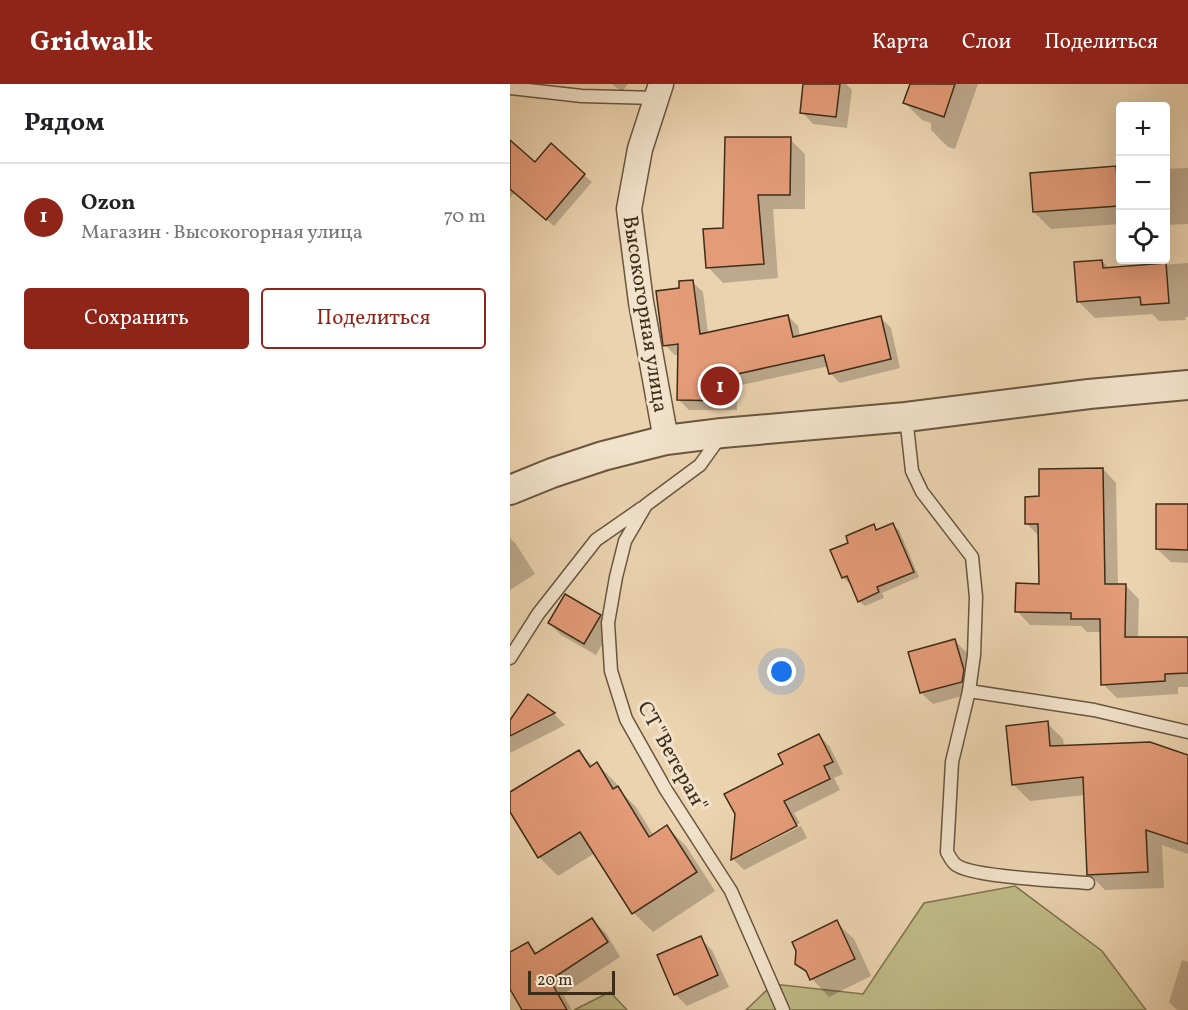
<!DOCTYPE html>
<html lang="ru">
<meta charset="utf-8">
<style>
:root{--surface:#fff;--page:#f2f2f2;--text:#202124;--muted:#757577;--line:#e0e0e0;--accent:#8f2418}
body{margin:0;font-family:Vollkorn,serif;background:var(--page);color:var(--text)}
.controls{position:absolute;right:18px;top:18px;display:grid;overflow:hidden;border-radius:6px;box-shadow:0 6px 24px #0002}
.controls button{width:54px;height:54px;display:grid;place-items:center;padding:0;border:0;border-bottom:2px solid var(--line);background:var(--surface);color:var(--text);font:30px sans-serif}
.scale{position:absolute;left:18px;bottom:15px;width:87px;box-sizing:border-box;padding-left:6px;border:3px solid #3d2c18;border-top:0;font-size:16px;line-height:21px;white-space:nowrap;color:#3d2c18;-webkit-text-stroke:4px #f2e2cb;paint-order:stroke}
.you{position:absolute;left:272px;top:588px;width:21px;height:21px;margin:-15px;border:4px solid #fff;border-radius:50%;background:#1a73e8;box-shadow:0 0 0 9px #1a73e833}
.badge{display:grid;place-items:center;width:39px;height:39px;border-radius:50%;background:var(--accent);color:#fff;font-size:20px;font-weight:700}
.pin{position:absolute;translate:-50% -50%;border:3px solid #fff;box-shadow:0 2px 6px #0006}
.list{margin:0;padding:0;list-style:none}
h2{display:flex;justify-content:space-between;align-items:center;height:78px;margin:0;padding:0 24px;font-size:26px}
h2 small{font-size:20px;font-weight:400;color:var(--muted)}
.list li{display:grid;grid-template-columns:39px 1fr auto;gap:18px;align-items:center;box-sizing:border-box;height:108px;padding:0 24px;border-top:2px solid var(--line)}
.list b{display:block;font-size:22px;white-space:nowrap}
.list p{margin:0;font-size:20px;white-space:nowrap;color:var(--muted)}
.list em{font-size:20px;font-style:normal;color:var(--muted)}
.actions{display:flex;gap:12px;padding:18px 24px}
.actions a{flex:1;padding:14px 0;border:2px solid var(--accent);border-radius:6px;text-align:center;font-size:21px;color:var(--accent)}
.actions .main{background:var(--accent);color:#fff}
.icon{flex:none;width:33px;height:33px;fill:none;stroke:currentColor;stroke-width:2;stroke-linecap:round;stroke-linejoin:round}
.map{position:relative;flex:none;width:678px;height:926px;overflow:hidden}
header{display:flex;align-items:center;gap:36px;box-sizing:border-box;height:84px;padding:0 30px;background:var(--accent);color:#fff}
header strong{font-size:28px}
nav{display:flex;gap:33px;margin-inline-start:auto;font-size:21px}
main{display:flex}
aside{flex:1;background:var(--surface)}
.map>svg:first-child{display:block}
.green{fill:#bfba86;stroke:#7e734f;stroke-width:1.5}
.shadow{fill:#0003}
.building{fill:#e49b78;stroke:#3d2c18;stroke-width:1.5}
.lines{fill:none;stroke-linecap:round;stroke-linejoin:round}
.service-casing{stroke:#68563e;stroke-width:15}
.minor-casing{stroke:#68563e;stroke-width:27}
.tertiary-casing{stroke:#68563e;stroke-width:32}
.service{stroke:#f2e2cb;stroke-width:12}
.minor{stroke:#f2e2cb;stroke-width:24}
.tertiary{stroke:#f2e2cb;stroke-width:28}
.labels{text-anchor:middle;stroke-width:6;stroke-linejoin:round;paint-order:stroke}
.street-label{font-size:21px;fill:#3d2c18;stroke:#f2e2cb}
</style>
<header>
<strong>Gridwalk</strong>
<nav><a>Карта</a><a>Слои</a><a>Поделиться</a></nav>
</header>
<main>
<aside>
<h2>Рядом<small></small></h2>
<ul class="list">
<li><span class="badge">1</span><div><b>Ozon</b><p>Магазин · Высокогорная улица</p></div><em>70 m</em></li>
</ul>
<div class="actions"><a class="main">Сохранить</a><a>Поделиться</a></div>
</aside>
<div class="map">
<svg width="678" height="926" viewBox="0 0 678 926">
<rect width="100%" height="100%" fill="#ebd3af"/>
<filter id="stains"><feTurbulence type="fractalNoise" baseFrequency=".00333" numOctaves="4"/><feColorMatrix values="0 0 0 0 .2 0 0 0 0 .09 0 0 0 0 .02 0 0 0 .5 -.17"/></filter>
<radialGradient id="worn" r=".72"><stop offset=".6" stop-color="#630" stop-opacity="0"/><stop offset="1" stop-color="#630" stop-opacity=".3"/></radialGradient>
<!-- green -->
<g class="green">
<polygon points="505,802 592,867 636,926 236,926 263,900 353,910 414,819"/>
<polygon points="100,908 117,926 64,926"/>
</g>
<!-- shadow -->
<g class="shadow">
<polygon points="102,0 118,0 112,8"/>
<polygon points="295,0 336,0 342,6 337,44 303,40 292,28"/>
<polygon points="402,0 468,0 445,65 438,63 421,46 421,39 412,36 395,19"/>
<polygon points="280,55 295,70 295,125 263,125 268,194 213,199 198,183 215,145"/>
<polygon points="0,58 25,80 74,91 82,98 44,142 5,108 0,114"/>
<polygon points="605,84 610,89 610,140 541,145 524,128"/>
<polygon points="678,84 678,140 656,141 656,85"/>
<polygon points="592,177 600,185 678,179 678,233 675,233 676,236 649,237 642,230 585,234 568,217"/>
<polygon points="182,198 193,208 198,249 278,232 288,242 290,253 371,234 381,244 390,284 330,299 320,289 319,282 227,302 227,326 179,326 169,316 169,271 165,271 155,261 170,205"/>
<polygon points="593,385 606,399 608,501 615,501 629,515 628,554 678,554 678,603 668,603 668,610 607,614 593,600 592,548 577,548 571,542 520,541 507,527 531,501 530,453 516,439 530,414"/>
<polygon points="678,422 678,479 661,478 647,465"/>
<polygon points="383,441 389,446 409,493 372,509 374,514 355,522 349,517 341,498 339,499 333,493 340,459 364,442 369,447"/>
<polygon points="0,454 6,460 25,490 0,506"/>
<polygon points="90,532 102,544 86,571 51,551 39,539"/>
<polygon points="445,557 457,569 465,599 463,609 423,620 411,609"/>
<polygon points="18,613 44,630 55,641 0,669 0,638"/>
<polygon points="537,639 553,655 554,663 678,673 678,770 652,761 654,804 595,806 579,790 575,711 520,717 503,700"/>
<polygon points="309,651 320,663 333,690 324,694 330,706 284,729 290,739 233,768 233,771 291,742 297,754 234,786 223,775 226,730 275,681"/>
<polygon points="69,668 83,682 87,680 106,699 112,709 126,723 144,752 157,743 176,762 205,807 143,848 124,829 85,769 48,792 29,773 0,725 0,710"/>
<polygon points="82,836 96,849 110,873 53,910 62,926 14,926 0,902 0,870 18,860 28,870"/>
<polygon points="326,838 344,855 361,892 319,913 287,879"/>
<polygon points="190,854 202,866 219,903 177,922 165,910"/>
<polygon points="672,876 678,878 678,926 667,926 659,918"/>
</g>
<!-- building -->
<g class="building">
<polygon points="293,0 330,0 326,33 290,29"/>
<polygon points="400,0 445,0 434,33 393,19"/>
<polygon points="215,53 281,53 280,111 248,111 254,180 196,184 193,145 213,144"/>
<polygon points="0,56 25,78 41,59 75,90 36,136 0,105"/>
<polygon points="606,82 609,122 523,128 520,89"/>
<polygon points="592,176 593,184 656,179 659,219 631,221 630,213 567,218 564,178"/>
<polygon points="183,196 190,250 278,231 283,253 371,232 381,275 319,290 314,271 218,292 218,317 167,316 168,260 153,262 146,207 169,204 169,197"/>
<polygon points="593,384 595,500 616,500 615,553 678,553 678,589 655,590 655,597 591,601 590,535 561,535 561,529 505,528 506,499 529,500 528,440 515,440 515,413 529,412 529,385"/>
<polygon points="646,420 678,420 678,466 646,465"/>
<polygon points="383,439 404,488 367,503 369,508 348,518 337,492 332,494 320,466 338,459 336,452 364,440 366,446"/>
<polygon points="55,510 91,531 74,560 38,539"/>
<polygon points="445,555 454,586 452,598 410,609 398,568"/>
<polygon points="18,610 45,629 0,652 0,636"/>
<polygon points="538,637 540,662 640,658 678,671 678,760 636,746 638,788 577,791 573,693 502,701 496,642"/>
<polygon points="309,650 323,678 314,682 320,695 274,717 287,742 221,776 225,730 214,710 273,680 268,670"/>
<polygon points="69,666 80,683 87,678 103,705 108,702 139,753 157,741 187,788 122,830 70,748 28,774 0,728 0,708"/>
<polygon points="82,834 98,858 40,896 57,926 12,926 0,905 0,868 18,858 25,870"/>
<polygon points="327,836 345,875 300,896 296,887 285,880 286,867 282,858"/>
<polygon points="191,852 208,891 164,911 147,871"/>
</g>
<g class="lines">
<defs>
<g id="service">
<polyline points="0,4 72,12 147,14"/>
<polyline points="396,333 402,387 412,408 462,473 466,513 464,571 459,607 584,626 678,648"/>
<polyline points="210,353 190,381 136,421 115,457 106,493 98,539 101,587 116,635 156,706 221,807 273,926"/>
<polyline points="0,574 28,530 86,456 132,424"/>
<path d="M459,607L442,678L437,768C439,772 442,777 445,780C458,793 554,797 578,799"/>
</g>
<polyline id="minor" points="151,0 130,65 119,125 131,218 156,356"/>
<polyline id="tertiary" points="0,406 42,389 93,372 156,356 212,349 396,333 579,310 678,301"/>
</defs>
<!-- service casing -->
<use href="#service" class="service-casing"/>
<!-- minor casing -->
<use href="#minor" class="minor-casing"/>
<!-- tertiary casing -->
<use href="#tertiary" class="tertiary-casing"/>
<!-- service -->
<use href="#service" class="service"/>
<!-- minor -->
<use href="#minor" class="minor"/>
<!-- tertiary -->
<use href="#tertiary" class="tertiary"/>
</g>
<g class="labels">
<!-- street labels -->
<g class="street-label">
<text transform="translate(136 230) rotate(81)" y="7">Высокогорная улица</text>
<text transform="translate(163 672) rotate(61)" y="7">СТ "Ветеран"</text>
</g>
</g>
<rect width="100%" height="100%" filter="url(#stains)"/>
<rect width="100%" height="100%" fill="url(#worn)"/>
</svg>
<div class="controls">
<button>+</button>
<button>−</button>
<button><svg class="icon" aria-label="locate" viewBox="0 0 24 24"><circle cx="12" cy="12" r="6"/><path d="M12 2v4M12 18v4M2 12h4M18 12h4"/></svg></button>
</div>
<div class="scale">20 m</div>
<div class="you"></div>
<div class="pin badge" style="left:210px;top:302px">1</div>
</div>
</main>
